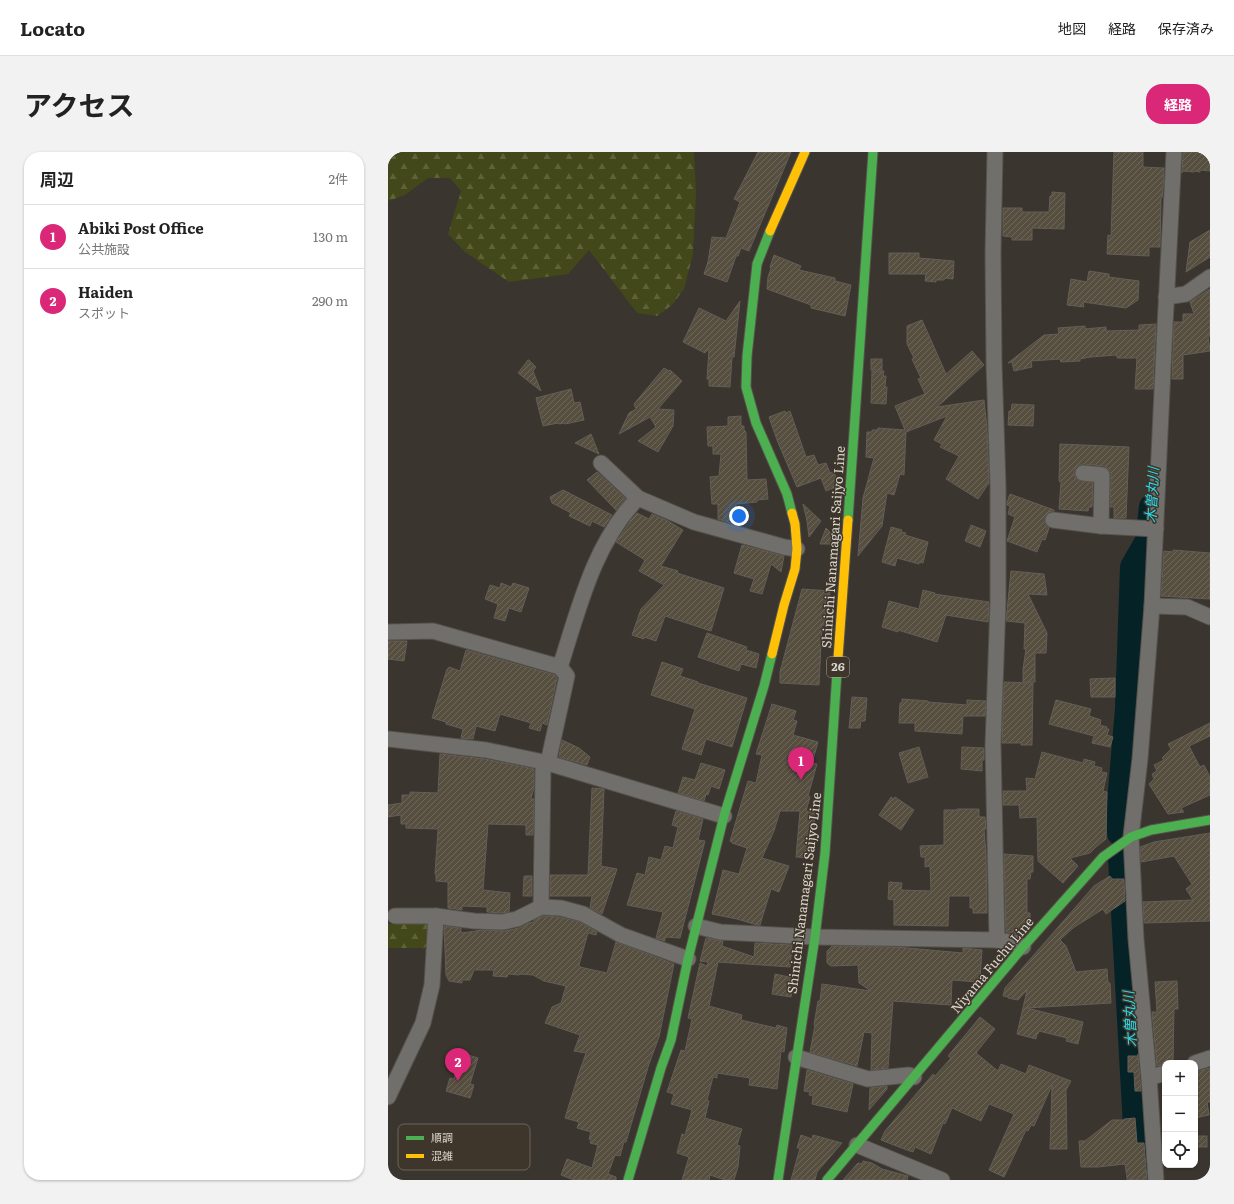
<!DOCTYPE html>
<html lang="ja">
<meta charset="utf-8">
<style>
:root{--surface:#fff;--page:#f2f2f2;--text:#222;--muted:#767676;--line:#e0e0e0;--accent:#db2777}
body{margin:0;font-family:Literata,"Noto Sans JP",serif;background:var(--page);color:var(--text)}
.controls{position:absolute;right:12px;bottom:12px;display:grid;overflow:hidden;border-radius:8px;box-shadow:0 1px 3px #0004}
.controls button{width:36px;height:36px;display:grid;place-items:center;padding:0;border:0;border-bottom:1px solid var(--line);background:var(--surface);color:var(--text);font:20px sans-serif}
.you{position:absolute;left:351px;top:364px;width:14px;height:14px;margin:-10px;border:3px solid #fff;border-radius:50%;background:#1a73e8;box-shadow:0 0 0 6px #1a73e833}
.badge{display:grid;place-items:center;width:26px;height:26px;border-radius:50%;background:var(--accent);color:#fff;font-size:13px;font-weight:700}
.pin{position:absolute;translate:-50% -33px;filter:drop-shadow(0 1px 2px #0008)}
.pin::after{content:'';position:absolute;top:21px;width:14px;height:12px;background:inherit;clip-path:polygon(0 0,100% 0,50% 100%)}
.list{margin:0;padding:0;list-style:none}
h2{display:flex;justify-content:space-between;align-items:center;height:52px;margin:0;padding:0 16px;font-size:17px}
h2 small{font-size:13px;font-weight:400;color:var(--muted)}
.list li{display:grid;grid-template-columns:26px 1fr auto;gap:12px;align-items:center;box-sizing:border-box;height:64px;padding:0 16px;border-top:1px solid var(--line)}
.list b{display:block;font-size:15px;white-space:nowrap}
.list p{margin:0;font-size:13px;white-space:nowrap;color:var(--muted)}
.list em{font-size:13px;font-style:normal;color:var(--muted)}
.icon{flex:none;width:22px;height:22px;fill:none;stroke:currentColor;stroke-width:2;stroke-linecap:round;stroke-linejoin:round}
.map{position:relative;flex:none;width:822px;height:1028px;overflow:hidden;border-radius:16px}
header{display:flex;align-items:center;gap:24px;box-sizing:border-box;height:56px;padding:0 20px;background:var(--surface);border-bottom:1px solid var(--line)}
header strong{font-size:19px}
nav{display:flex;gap:22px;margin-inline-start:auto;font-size:14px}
.intro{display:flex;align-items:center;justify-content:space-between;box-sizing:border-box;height:96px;padding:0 24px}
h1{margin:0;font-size:28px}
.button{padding:10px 18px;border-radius:16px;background:var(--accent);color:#fff;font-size:14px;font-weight:700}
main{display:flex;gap:24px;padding:0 24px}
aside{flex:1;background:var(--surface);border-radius:16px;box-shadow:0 1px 3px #0004}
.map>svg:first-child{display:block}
.forest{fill:url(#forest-firs)}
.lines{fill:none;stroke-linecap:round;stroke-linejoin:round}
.river{stroke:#052226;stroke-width:26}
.building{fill:url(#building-hatch);stroke:#625e58}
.street-casing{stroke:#56524b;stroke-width:17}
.fast-casing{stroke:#56524b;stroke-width:11}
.slow-casing{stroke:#56524b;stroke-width:11}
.street{stroke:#716f6b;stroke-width:15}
.fast{stroke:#4caf50;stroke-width:9}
.slow{stroke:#ffc107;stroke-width:9}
.labels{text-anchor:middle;stroke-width:3;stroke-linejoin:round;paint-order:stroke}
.shield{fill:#3e362a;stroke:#aaa59c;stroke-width:1}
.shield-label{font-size:12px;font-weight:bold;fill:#d9d4cd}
.street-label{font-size:13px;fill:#d9d4cd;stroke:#3e362a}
.water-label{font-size:14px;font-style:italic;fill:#28dbef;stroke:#3e362a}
.key{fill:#3e362a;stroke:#6c655b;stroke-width:1}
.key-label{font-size:11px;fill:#d9d4cd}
</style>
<header>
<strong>Locato</strong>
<nav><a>地図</a><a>経路</a><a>保存済み</a></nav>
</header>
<div class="intro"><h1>アクセス</h1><a class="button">経路</a></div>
<main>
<aside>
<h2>周辺<small>2件</small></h2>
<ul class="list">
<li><span class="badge">1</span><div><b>Abiki Post Office</b><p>公共施設</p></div><em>130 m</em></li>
<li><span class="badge">2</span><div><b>Haiden</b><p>スポット</p></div><em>290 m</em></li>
</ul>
</aside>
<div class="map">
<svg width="822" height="1028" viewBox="0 0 822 1028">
<defs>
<pattern id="forest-firs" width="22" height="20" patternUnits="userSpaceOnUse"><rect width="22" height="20" fill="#424819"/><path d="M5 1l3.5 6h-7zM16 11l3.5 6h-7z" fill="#5d6239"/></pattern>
<pattern id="building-hatch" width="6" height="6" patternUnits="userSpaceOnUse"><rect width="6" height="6" fill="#564f40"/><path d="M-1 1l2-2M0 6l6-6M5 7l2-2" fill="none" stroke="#6e675a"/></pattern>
</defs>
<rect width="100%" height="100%" fill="#3a352e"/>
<!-- forest -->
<g class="forest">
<polygon points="0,0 306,0 308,41 305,102 296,137 284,153 269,164 249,161 201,98 180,122 121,130 77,100 60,82 73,39 62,26 40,26 17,43 0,49"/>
<polygon points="38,770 42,773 42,791 36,796 0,796 0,772"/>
</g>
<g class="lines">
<!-- river -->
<g class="river">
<polyline points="732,681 731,662 740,557 745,415 760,389 764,355"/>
<polyline points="733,706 751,1028"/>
</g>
</g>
<!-- building -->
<g class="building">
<polygon points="370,0 403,0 361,99 353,96 350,104 348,104 339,130 316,122 320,110 324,85 338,86 352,50 346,47"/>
<polygon points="726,0 755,0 755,15 776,16 775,37 774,46 773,46 772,95 761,95 761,104 719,102 720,83 723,84"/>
<polygon points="795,0 822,0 822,19 812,18 812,20 806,19 806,20 794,19 794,21"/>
<polygon points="664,40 677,41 676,77 644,76 644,88 624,88 624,85 615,84 615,56 634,56 634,60 661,60 662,44 664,44"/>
<polygon points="822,78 822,105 798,120 802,90"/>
<polygon points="501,101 531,101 531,106 566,109 565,127 557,126 556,128 548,128 548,130 537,129 538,122 501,122"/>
<polygon points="386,103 413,114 411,118 447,126 447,129 463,133 457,164 423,156 423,153 379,137 380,125 383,116 382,115"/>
<polygon points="701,119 721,122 721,125 751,129 750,148 738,156 695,150 696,155 679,153 683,127 699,130"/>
<polygon points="822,137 822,184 820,184 822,199 795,203 795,227 784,227 786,170 795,170 795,162 806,162 802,150"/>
<polygon points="352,149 346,205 344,205 342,235 321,234 321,227 319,227 321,197 317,201 295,190 311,156 338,169"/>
<polygon points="534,168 558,222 584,199 596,213 549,255 596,248 599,276 601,331 590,347 558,327 571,304 552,295 554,292 546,288 559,264 518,280 516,323 512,322 506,343 499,341 494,374 470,404 475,346 486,306 478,305 479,280 484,280 484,278 490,278 490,276 517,278 507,254 537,242 530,227 533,226 524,207 526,206 519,192 519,174"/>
<polygon points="768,172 765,237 747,237 749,206 729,206 729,203 703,205 692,207 692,209 673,210 672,207 643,209 644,215 626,219 624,210 620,211 656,183 671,182 670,176 697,174 697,177 718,175 718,179 751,178 751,173"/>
<rect x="483" y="207" width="11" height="11"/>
<polygon points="140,208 141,208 148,215 145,219 153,239 130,221"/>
<polygon points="276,216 281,219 282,218 294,229 270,257 286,258 285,274 270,300 250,289 268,275 262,265 231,282 241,261 248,257 246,252"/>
<polygon points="484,219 496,219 495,224 498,224 497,235 499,235 498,252 483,251"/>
<polygon points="183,237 186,251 192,250 196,268 177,272 176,271 171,272 170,271 155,274 148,246"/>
<polygon points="624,252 646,253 645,274 620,273 621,259 623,259"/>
<polygon points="397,259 398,261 402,259 418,305 426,303 430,313 438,311 442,321 446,320 450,331 450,334 438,339 433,326 409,335 389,288 381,265"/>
<polygon points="353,264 353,274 356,274 356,278 358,280 359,328 378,327 380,347 369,348 369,350 348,352 348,372 346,372 330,367 330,352 324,352 322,325 331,324 333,302 325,302 325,294 320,294 319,275 340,274 340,265"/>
<polygon points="203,282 211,302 187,291"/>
<polygon points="672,292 741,295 738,366 726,366 726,355 722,355 723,323 722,319 719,316 715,314 696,312 692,313 688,315 686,320 687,325 690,328 705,331 704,355 701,355 700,359 671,357 673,330 671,329"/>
<polygon points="209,320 238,347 228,358 199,328"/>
<polygon points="175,338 224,363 216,375 204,369 202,374 181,364 183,361 164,351 162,345"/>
<polygon points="622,342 666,358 666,359 661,360 658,363 656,367 657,371 661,376 657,388 654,387 649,400 619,389 627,365 620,362 622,354 619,353 619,351"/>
<polygon points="415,352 433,369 421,385 419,369"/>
<polygon points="249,361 261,367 264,362 280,369 295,378 273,414 290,419 289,421 336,436 323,479 277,464 268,489 256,485 256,487 244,483 253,457 276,433 251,419 257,408 228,390 241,371 242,372 241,371 242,369"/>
<polygon points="583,373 598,379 592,395 577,389"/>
<polygon points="503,375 514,378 513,380 518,381 517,383 540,390 535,411 531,410 531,412 509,406 507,414 494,410"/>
<polygon points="438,376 446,384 446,392 432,392"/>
<polygon points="354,393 396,404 393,420 383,412 374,442 362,439 366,427 346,421"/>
<polygon points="785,398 822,401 822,447 773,444 776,399 785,400"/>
<polygon points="623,419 656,422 659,443 640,442 659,481 658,501 647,501 647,530 635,530 635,517 638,497 636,497 637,471 618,469"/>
<polygon points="113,431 123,435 125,431 141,436 133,460 121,456 117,469 106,466 110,452 97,447 102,433 112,436"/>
<polygon points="414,437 442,439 441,451 438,451 437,473 434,473 431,533 392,531 392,520"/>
<polygon points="535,438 547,441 546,442 601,450 600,470 558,463 549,490 510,478 510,480 494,475 501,449 531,457"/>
<polygon points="319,481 359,495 358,498 371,502 368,516 353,512 351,519 310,505"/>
<polygon points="0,489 19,489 16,509 0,507"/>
<polygon points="78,498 167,523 169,526 159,573 154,571 152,579 141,576 143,571 112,562 107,579 88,574 85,587 73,586 75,577 58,572 58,570 44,566 59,517 60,517 61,515 72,519"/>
<polygon points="274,510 295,517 292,524 310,530 310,531 359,546 344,595 318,587 313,603 294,597 307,557 263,543"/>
<polygon points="727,526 727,545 703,545 702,527"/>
<polygon points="616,530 645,531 644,593 633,593 633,591 614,591"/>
<polygon points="464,545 479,546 477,569 473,569 472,576 461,576"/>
<polygon points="514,547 540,549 540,550 579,553 579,548 598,549 597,564 575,564 574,582 527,579 527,571 511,571 512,551 514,551"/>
<polygon points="668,548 703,557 701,564 713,568 712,573 719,575 718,577 721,577 719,583 725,585 722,595 704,591 706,584 661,572"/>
<polygon points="384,552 408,559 405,568 409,569 405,583 430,590 424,611 429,612 420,644 422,645 418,659 427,660 424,706 408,705 412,659 392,659 386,679 374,706 401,714 391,740 383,737 372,773 369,773 349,767 324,762 335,718 351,722 359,696 344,691 344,690 342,689 360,629 368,631 374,603 368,602"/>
<polygon points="822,571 822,584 801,594 812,615 816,613 822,625 822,643 793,656 796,660 780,662 761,632 766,627 764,622 769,619 766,613 776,608 774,606 783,597 780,592"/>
<polygon points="174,588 191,596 202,605 199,613 171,605"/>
<polygon points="531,595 540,625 520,631 511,601"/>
<polygon points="574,595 596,596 596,608 594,608 594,619 573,617"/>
<polygon points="654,600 695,611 696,607 707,610 706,614 714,616 713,620 719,621 715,639 719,640 718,687 708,695 702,701 682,706 690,714 675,731 650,709 649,665 632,666 631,653 615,653 615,639 639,639 638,626 647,627"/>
<polygon points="52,602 97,607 146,617 146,635 143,647 146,647 145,683 138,683 138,673 100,672 95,738 122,741 121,760 114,761 99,760 99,755 74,754 74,758 60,756 60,730 48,729 48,722 47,722 50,677 18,676 18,672 13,672 13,663 0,665 0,653 14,651 14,643 22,643 22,640 50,641"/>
<polygon points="313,611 337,618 331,637 323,634 320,643 318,642 316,649 290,641 295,625 307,628"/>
<polygon points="204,636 216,637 213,714 229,717 214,762 202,756 204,744 162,744 162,723 200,723"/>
<polygon points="503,645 506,647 507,645 526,658 513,678 491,663"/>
<polygon points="569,657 591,657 591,665 597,665 598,677 596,677 598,702 599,761 585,761 585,756 582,756 582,744 561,744 560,774 506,773 506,748 500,747 501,730 514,731 513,738 543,739 542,714 537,715 537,705 533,705 532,694 556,693 556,658 569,658"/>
<polygon points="288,659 315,667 310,688 317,689 292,786 277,785 277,789 268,786 275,760 239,753 249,721 257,723 261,705 273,708 277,694 285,696 290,675 284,673"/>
<polygon points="822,681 822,769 756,771 755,750 805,748 798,737 804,732 786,704 753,710 752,695 766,690"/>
<polygon points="616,702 645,704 645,720 643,720 642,727 639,727 639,761 642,761 642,768 630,782 618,780"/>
<polygon points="136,724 144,724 144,744 135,744"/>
<polygon points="722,724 724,727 736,727 737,749 718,762 715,757 685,776 672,788 678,794 688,820 719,817 720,831 722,831 723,851 639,856 695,870 690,892 678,889 679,886 651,879 650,882 649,882 648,887 629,882 639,838 630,848 620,846 620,845 615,844 617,836 706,734"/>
<polygon points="155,764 172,765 192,770 209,780 208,783 200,781 191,813 192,815 219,821 228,790 286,812 271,885 261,912 238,990 236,990 232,1004 227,1003 220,1022 228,1025 228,1028 186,1028 173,1023 179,1007 204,1016 210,993 202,991 203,988 201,987 203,980 189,976 191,970 177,966 190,924 198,901 186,899 192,883 157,871 164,855 173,851 178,834 156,829 145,823 131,822 131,823 120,822 119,825 105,824 106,818 86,818 82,828 74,828 74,831 61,829 58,823 56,774 73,776 73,781 95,778 117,779 131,776 141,771 146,770 146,768"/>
<polygon points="318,786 335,789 334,794 366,805 367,791 404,793 402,815 330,810 321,854 354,863 353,868 388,876 389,873 399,876 396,900 393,899 389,937 361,933 362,926 329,921 329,926 325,925 319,948 321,949 317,966 354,977 349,993 352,994 350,1015 346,1028 337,1028 322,1023 321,1028 294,1028 301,1005 289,1001 294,982 297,983 304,958 283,952 286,942 279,940 293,898 297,899 304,867 300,866 312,811 319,814 320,810 312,809"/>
<polygon points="444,794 509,795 575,801 575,796 594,798 592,827 589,830 564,828 563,853 505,849 500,916 483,918 484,881 476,880 469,914 422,900 427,873 426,873 430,849 432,849 434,832 483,839 471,831 470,813 443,814 439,811 439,799"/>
<polygon points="387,822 406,826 403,845 384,842"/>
<polygon points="789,829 790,857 786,857 785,911 777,911 777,912 769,914 764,860 769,860 767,830"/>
<polygon points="592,865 607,877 588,901 610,919 613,912 638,922 641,913 683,929 678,938 679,997 662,997 664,933 646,974 643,973 640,979 638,978 616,1025 601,1018 626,962 601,952 593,969 564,956 557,972 555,971 543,1002 527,995 525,1000 519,998 493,988 497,979 545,922 547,924 563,906 560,904"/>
<polygon points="74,901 90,906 82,932 86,933 82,946 58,939 62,926 66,927"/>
<polygon points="750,902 752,927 753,939 747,939 746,920 740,920 740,904 750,904"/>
<polygon points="822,916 822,950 819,950 821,963 807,966 807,924 810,923 810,919"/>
<polygon points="419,918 465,932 459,960 424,952 425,944 421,943 422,940 416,939"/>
<polygon points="499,934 499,937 481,958 482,936"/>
<polygon points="747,966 749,991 756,991 759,1028 739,1028 737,1012 710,1015 693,1015 691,989 697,989 724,968 736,968 736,967"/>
<polygon points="413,983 424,987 425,983 454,991 429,1020 427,1028 403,1028 412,996 409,996"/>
<rect x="807" y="984" width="12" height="11"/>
<polygon points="475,1009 484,1011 494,1017 520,1024 519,1028 455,1028 470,1011 474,1012"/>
</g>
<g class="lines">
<defs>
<g id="street">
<polyline points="607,0 605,101 606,211 610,334 610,450 605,593 609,788"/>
<polyline points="778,145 798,142 822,125"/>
<polyline points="213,311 250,346 306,370 396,395 409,397"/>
<polyline points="695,321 714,323 713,374"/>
<polyline points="665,368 713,374 768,377"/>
<polyline points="764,454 799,455 822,465"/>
<polyline points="0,480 45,479 172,515 179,524 160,611 155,618 153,755"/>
<path d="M172,515C191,456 206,391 250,346"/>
<polyline points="0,587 98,598 160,611 336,664"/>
<polyline points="7,764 48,764 86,769 115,770 129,767 153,755 173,756 195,762 233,783 300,807"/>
<polyline points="308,774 332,780 427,785 609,788 627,791 635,795"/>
<polyline points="408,905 480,927 521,923 526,925"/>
<polyline points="807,911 822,906"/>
<polyline points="761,926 777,921"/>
<polyline points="0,945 35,871 44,833 48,764"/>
<polyline points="469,993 554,1028"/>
<polyline points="768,1028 761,926 748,787 743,685 752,607 764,454 777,174 786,0"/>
</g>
<g id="fast">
<polyline points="382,79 369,112 359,204 358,235 368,271 399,342 404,361"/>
<polyline points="460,368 485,0"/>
<polyline points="240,1028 273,916 283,888 300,807 336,664 376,534 384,502"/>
<polyline points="390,1028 427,785 437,701 449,520"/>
<polyline points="439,1028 635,795 715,705 743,685 763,678 822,668"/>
</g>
<g id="slow">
<polyline points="382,79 417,0"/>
<polyline points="384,502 396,453 407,417 409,397 407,372 404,361"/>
<polyline points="449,520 460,368"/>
</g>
</defs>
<!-- street casing -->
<use href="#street" class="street-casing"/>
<!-- fast casing -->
<use href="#fast" class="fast-casing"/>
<!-- slow casing -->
<use href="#slow" class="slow-casing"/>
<!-- street -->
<use href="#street" class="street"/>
<!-- fast -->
<use href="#fast" class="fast"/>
<!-- slow -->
<use href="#slow" class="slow"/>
</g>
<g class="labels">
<!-- shield labels -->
<rect class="shield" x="439" y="505" width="22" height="20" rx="3"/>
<g class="shield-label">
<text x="450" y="519">26</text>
</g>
<!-- street labels -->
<g class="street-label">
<text transform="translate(445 395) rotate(-86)" y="5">Shinichi Nanamagari Saijyo Line</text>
<text transform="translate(416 741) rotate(-83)" y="5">Shinichi Nanamagari Saijyo Line</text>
<text transform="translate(604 813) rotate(-50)" y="5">Niyama Fuchu Line</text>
</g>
<!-- water labels -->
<g class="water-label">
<text transform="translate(764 343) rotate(-87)" y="5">木曽丸川</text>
<text transform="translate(742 867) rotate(-93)" y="5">木曽丸川</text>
</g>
</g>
<!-- legend -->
<rect x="10" y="972" width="132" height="46" rx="6" class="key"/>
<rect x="18" y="984" width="18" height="4" fill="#4caf50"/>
<rect x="18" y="1002" width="18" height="4" fill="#ffc107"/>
<g class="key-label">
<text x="43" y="990">順調</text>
<text x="43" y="1008">混雑</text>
</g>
</svg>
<div class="controls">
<button>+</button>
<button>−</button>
<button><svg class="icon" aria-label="locate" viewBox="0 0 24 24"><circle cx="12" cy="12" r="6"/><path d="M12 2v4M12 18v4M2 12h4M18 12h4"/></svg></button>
</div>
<div class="you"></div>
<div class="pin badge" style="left:413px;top:628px">1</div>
<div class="pin badge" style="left:70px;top:929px">2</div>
</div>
</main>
